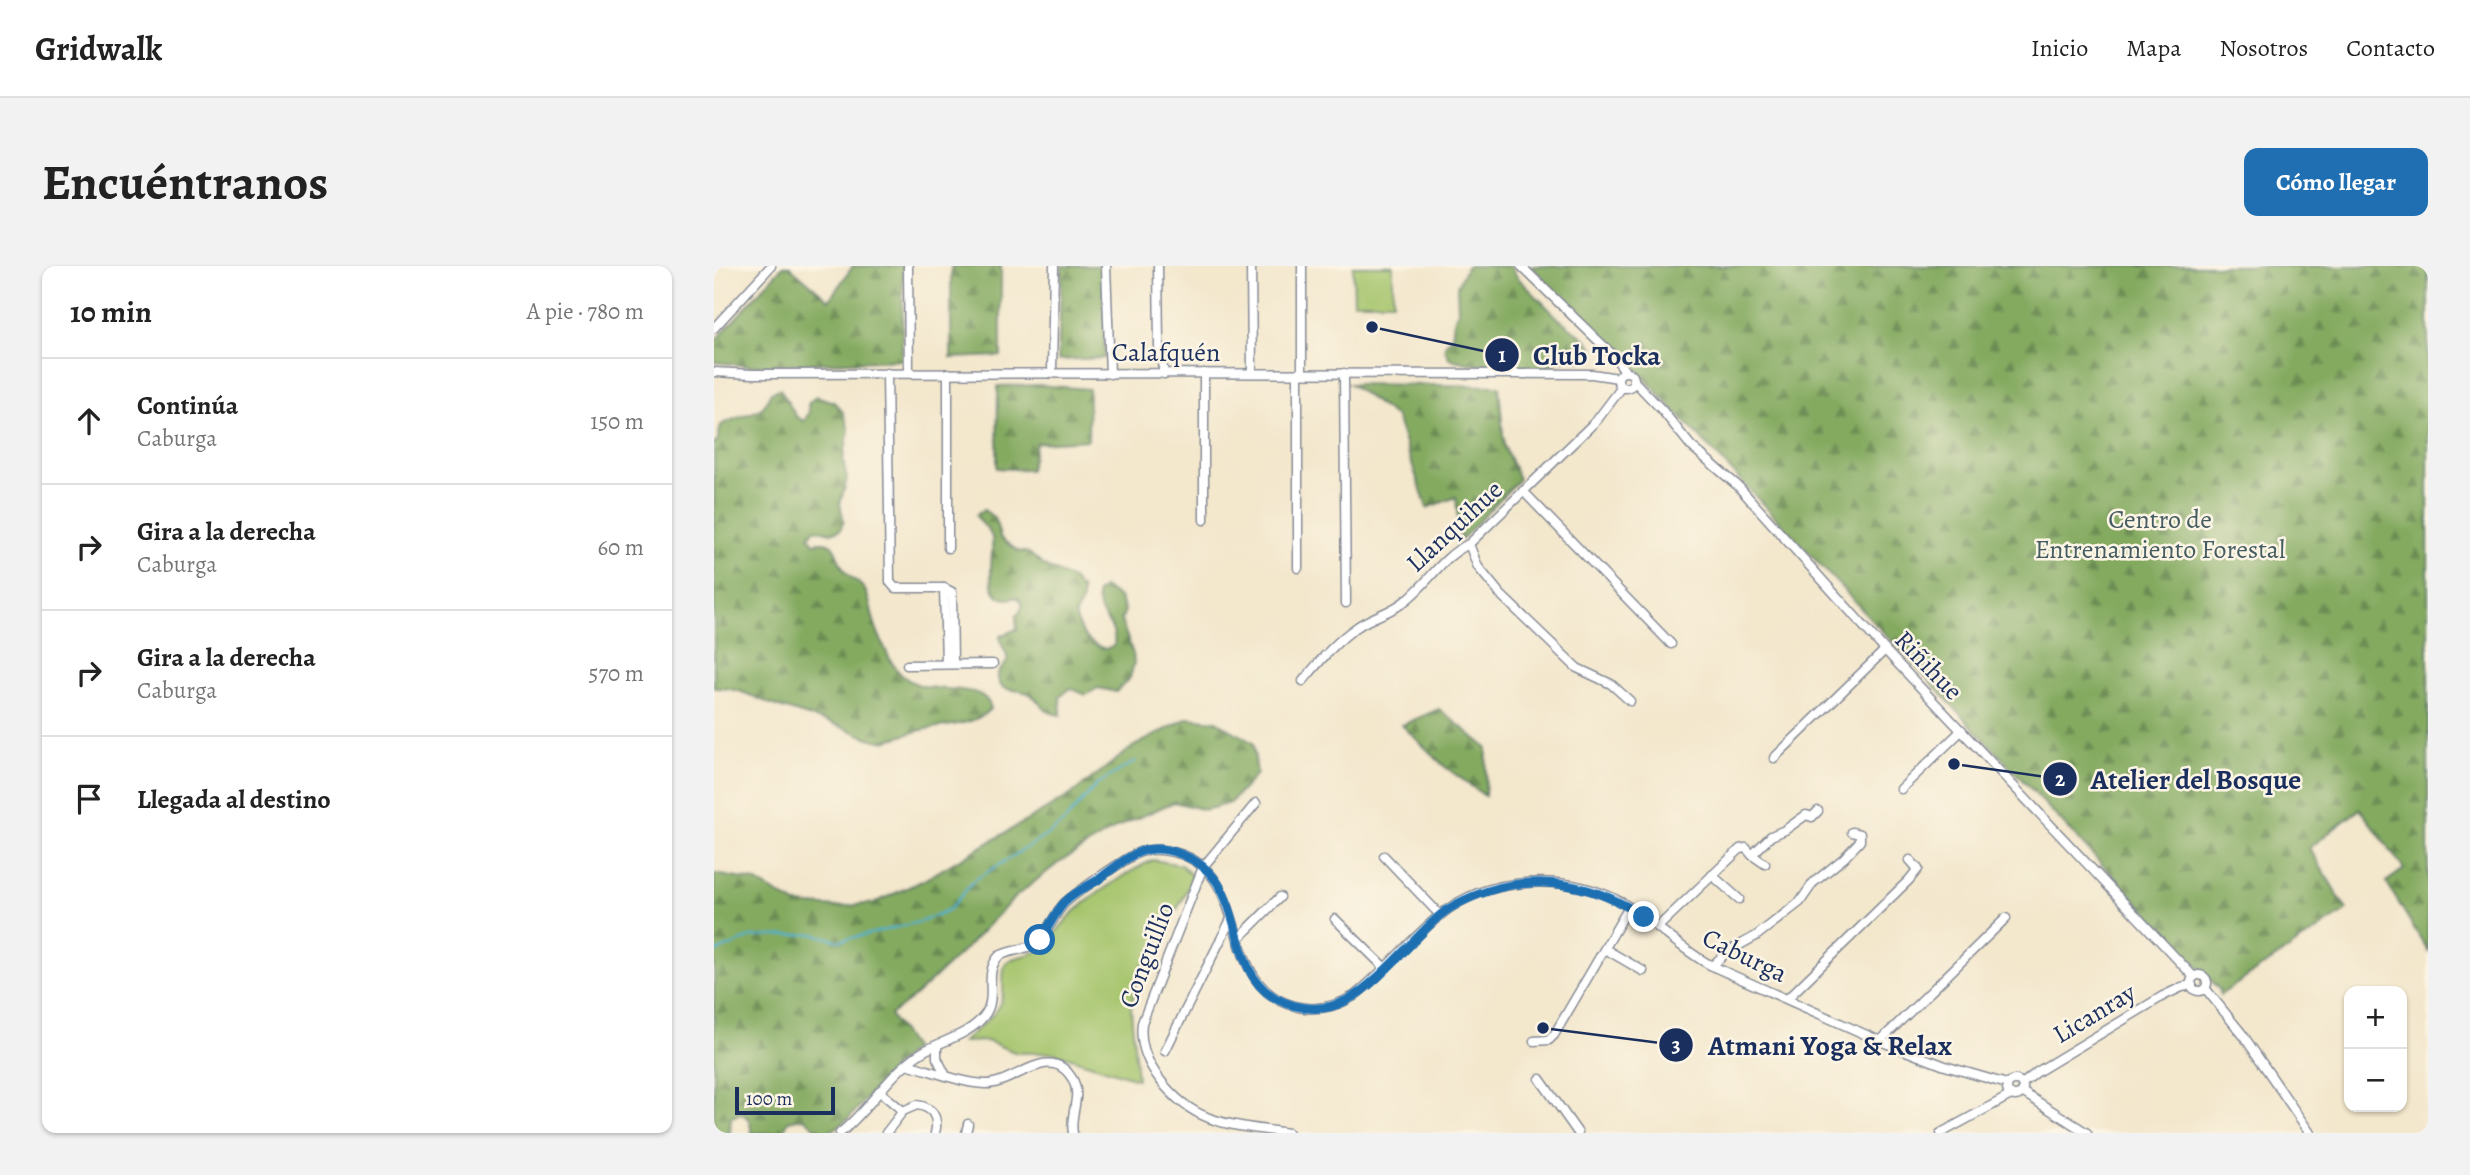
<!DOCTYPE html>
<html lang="es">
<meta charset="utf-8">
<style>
:root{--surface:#fff;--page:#f2f2f2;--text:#222;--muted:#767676;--line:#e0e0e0;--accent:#1f6fb2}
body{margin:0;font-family:Alegreya,serif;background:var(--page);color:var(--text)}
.controls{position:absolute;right:21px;bottom:21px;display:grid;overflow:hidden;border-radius:14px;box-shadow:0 2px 5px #0004}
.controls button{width:63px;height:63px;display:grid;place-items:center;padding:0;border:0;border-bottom:2px solid var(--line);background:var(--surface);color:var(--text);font:35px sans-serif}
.scale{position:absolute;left:21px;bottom:18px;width:100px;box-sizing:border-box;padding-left:7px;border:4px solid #1b2f5e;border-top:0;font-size:19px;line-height:24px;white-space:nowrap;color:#1b2f5e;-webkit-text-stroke:5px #fcf5e5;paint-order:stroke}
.stop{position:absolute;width:21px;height:21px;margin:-16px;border:5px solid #1f6fb2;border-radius:50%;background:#fff}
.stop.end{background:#1f6fb2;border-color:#fff;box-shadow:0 2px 7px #0008}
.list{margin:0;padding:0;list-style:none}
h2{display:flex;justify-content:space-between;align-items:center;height:91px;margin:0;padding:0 28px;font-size:30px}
h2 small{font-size:23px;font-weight:400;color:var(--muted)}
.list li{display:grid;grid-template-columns:46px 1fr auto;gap:21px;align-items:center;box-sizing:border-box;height:126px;padding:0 28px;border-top:2px solid var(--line)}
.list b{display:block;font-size:26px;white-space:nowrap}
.list p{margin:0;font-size:23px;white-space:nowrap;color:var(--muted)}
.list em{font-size:23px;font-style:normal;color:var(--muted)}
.icon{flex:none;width:38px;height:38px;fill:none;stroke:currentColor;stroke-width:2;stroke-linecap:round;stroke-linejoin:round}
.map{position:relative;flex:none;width:1714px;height:867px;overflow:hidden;border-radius:14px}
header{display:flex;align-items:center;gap:42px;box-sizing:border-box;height:98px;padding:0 35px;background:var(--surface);border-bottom:2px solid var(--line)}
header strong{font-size:33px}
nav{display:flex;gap:38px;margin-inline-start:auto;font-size:24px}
.intro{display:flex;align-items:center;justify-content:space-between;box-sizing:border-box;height:168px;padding:0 42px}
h1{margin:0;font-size:49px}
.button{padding:18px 32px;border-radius:14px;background:var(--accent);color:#fff;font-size:24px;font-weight:700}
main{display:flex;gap:42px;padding:0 42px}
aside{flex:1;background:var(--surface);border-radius:14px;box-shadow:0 2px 5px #0004}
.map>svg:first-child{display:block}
.grass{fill:#a5c46c;stroke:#607a65;stroke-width:2}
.forest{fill:url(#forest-firs);stroke:#506c5f;stroke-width:2}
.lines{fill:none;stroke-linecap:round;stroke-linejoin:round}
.stream{stroke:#4eafcd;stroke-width:2}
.minor-casing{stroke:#878b95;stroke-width:11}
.minor{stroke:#fff;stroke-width:8}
.route{stroke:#1f6fb2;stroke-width:9}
.labels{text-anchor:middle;stroke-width:5;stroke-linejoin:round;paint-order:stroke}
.street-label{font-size:26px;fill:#1b2f5e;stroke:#fcf5e5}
.park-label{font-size:26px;fill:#445c62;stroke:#fcf5e5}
.leader{fill:none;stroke:#1b2f5e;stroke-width:2.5}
.callout-dot{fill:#1b2f5e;stroke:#fcf5e5;stroke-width:2.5}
.mark-label{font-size:21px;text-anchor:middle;font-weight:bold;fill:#fff}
.callout-label{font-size:28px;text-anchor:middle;font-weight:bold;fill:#1b2f5e;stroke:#fcf5e5;stroke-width:5;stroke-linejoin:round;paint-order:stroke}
</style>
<header>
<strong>Gridwalk</strong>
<nav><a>Inicio</a><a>Mapa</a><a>Nosotros</a><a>Contacto</a></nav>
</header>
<div class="intro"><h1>Encuéntranos</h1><a class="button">Cómo llegar</a></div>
<main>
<aside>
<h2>10 min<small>A pie · 780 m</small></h2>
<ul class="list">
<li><svg class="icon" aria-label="ahead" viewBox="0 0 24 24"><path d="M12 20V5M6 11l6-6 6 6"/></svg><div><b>Continúa</b><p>Caburga</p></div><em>150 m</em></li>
<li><svg class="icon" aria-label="right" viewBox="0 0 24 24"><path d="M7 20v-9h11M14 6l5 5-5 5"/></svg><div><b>Gira a la derecha</b><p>Caburga</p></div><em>60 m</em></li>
<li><svg class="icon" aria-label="right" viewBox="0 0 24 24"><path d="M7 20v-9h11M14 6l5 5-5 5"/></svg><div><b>Gira a la derecha</b><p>Caburga</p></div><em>570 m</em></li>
<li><svg class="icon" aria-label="arrive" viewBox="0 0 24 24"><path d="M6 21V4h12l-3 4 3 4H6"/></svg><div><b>Llegada al destino</b></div></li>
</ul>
</aside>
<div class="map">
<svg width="1714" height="867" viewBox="0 0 1714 867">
<defs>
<pattern id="forest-firs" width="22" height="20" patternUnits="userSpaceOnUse" patternTransform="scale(1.75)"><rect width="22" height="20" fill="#84aa60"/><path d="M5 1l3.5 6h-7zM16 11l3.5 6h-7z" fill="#6b8b52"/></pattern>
</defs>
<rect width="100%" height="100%" fill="#fcf5e5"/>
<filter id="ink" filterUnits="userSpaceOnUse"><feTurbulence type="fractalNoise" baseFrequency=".0143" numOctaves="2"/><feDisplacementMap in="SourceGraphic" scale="14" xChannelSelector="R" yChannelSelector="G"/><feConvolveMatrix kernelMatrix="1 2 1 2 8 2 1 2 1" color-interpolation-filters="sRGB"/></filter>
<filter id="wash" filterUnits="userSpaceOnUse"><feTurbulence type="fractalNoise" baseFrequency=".00686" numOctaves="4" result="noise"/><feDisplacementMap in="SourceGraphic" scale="28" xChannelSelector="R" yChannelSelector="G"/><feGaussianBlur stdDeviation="1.57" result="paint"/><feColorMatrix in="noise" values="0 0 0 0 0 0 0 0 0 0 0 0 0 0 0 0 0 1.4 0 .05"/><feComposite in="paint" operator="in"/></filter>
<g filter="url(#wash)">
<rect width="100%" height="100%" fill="#f3e7cc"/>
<!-- grass -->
<g class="grass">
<polygon points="639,0 679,0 679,36 640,36"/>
<path d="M439,594L467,599L478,610L470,631L423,710L417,743L423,813L341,787H303L273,775L249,776C263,761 282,752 288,732C291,722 287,709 291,699C296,689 316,691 325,684C338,673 346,660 358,648C380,628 412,607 439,594Z"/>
</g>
<!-- forest -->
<g class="forest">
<polygon points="69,0 75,0 115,34 139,0 189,0 188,94 35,100 0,96 0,76"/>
<polygon points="237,0 287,0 287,90 237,92"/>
<polygon points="348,0 389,0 391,92 344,94"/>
<polygon points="753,0 797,0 803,11 844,52 873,74 880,83 880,93 870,95 853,93 833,101 807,103 758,98 736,93 731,84 731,79 738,71 740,55 744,45 743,20"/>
<polygon points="816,0 1714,0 1714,685 1672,616 1690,603 1646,543 1595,582 1633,644 1506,729 1505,723 915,96"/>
<polygon points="636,118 785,120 790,180 805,213 746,275 742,231 713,242 682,151"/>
<polygon points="323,119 375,123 374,174 322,177 316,204 283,202 284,120"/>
<path d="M66,123L82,150L90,155L95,147L94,138L102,130L120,136L129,146L135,164L129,194L133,213L126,238L130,255L126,264L117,267L101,263L95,270L100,277C126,271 120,291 131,305C136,313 146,316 151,324C156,333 157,345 160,355C162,363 173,388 177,395C202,443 266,406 277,442C259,462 229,458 204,465C192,468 180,474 167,475C153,473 143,467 131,462C107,453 81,447 57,438C38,430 22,421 0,422V177L3,176L7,159C18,152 44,147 49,141C52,137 54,131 57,126Z"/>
<path d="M270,244L281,252L286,271L289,274L304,285L315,287L330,300L358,313L368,324V336L361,348C365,366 373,377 391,383L400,380C404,356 382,353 383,327L390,321L405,332L411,345L407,354L419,388L420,397L416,412L402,426L384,422L372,429L356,422L346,431L347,449C326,447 328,434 314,427C301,421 282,429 284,407C286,403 290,401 292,397C297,389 285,380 286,370L303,363L302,350C308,344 311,339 304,332C301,331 297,333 293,333C267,331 281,286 278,272C276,262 266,258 262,249Z"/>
<polygon points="725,443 773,482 771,530 730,500 688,459"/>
<path d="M474,452L502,455L539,477L543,508L516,537L491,544L460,536L403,561L343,598L300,632L249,685L201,730L176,749L200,783C192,790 183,797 176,805C160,821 130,867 108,867L90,852L74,855L69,867H38L35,853L28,848L17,851L16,867H0V608L41,615L82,638L123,641L160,637L208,615L355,530L420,480Z"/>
</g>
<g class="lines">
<!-- stream -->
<polyline class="stream" points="0,687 37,671 100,668 125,675 209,655 236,643 259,615 336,567 351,555 383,518 422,495"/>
</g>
</g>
<g filter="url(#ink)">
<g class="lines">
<defs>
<g id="minor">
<polyline points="194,0 195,107"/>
<polyline points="392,0 396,108"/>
<polyline points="444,0 445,80 450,108"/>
<polyline points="537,0 538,107"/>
<polyline points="588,0 588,107"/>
<polyline points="807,0 900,90 911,105"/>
<polyline points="0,62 57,0"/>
<circle cx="912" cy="114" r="8"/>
<path d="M0,106L38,108C318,107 598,107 878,108L904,112"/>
<polyline points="338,106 340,0"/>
<polyline points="173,107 176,316 181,322 230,322 238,326 239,398"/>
<polyline points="234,107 234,282"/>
<polyline points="490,107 490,254"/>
<polyline points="630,107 632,337"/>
<polyline points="921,116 948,144 977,180 1024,220 1171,384 1480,711"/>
<polyline points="809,225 957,378"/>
<polyline points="755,278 764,301 787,329 863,402 897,418 916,435"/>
<polyline points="584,302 584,107"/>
<polyline points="230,322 232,398"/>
<polyline points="193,399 279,398"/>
<path d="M589,415C605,396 622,375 643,361C658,350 677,347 691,335C715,317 727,291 755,278L883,154L908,121"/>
<polyline points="1060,492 1171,384"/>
<polyline points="1187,523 1248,464"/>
<path d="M542,537L489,601L428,757C423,796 459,838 495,852C517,861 550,863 574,867"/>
<polyline points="1038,589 1051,598"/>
<polyline points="670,590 726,649"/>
<polyline points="998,609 1025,633"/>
<polyline points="621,653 671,702"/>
<polyline points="944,661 1026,583 1032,582 1038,589 1057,570 1071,564 1092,549 1098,551 1104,545"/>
<polyline points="524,673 566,631"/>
<polyline points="891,683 929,705"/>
<polyline points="998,700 1013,686 1042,670 1086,636 1099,617 1130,592 1146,575 1146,568 1138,566"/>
<circle cx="1485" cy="717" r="8"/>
<polyline points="1491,722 1529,769 1596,867"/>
<polyline points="1073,733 1195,614 1204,603 1196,594"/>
<polyline points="820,775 835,774 840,769 915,641"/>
<polyline points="1166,775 1292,652"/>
<polyline points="223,780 223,792 231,808"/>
<polyline points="451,785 517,653"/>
<path d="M192,798C217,804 246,817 271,818C300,819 337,774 359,814C368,831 355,849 359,867"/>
<polyline points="826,813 864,867"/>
<circle cx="1301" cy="822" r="8"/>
<polyline points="1308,818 1323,806 1449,730 1468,721 1478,719"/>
<polyline points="165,825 189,845"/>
<polyline points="1308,826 1373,867"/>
<path d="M126,867C157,842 175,806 210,785C230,774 255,769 270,750C285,731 268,708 285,690C297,683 313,685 324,675C334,666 339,651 348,640C356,630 415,590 426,586C438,582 452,584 463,587C541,609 501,722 584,741C604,745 623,740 640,730C670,706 695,675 725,650C774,609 852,607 907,636C940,654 965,683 998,700L1166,775L1231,800L1293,818"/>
<path d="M172,867L189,845L203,839C219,841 225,852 221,867"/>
<polyline points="252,867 254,858"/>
<polyline points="1227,867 1297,829"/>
</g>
</defs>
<!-- minor casing -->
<use href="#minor" class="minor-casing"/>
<!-- minor -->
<use href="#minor" class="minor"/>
</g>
</g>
<g class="lines" filter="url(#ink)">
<!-- route -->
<path class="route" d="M326,674C334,662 340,649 349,638C358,628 372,621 384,614C396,605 410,593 423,587C450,575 488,593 503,616C531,659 518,724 581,740C598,744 617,743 633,734C660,721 699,674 723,652C737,639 756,631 774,625C829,607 884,620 930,651"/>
</g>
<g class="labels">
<!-- street labels -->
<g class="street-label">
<text x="452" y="95">Calafquén</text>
<text transform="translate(740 260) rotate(-43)" y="9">Llanquihue</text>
<text transform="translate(1215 399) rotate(46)" y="9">Riñihue</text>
<text transform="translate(432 689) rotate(-69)" y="9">Conguillio</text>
<text transform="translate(1031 689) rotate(26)" y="9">Caburga</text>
<text transform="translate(1380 747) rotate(-31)" y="9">Licanray</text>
</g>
<!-- park labels -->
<g class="park-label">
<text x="1446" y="262">Centro de<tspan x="1446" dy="30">Entrenamiento Forestal</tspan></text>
</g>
</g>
<!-- callouts -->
<path class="leader" d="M658 61L788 89M1240 498L1346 513M829 762L962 779"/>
<g class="callout-dot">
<circle cx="658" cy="61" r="7"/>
<circle cx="1240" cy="498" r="7"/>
<circle cx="829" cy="762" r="7"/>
<circle cx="788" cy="89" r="18"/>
<circle cx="1346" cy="513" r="18"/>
<circle cx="962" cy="779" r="18"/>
</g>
<g class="mark-label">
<text x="788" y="96">1</text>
<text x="1346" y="520">2</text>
<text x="962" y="786">3</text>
</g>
<g class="callout-label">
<text x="883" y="99">Club Tocka</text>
<text x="1482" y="523">Atelier del Bosque</text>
<text x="1116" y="789">Atmani Yoga &amp; Relax</text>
</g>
</svg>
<div class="controls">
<button>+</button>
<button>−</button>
</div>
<div class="scale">100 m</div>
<div class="stop" style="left:326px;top:674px"></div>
<div class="stop end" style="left:930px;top:651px"></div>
</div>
</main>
